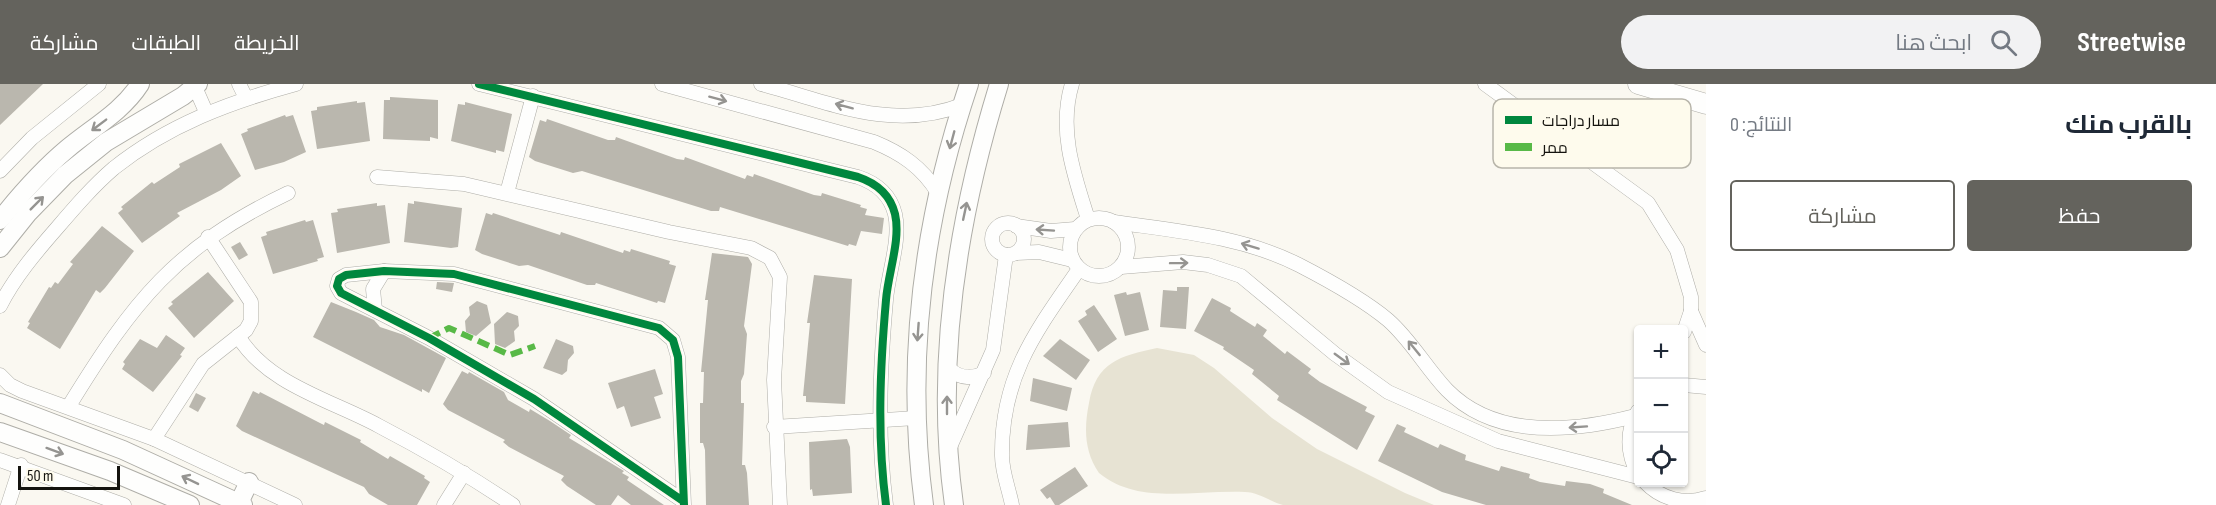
<!DOCTYPE html>
<html lang="ar">
<meta charset="utf-8">
<style>
:root{--surface:#fff;--page:#f2f2f3;--text:#1f2937;--muted:#747a83;--line:#e0e1e3;--accent:#64635d}
body{margin:0;font-family:"Sofia Sans Condensed",Cairo,sans-serif;background:var(--page);color:var(--text);direction:rtl}
.controls{position:absolute;right:18px;bottom:18px;display:grid;overflow:hidden;border-radius:6px;box-shadow:0 2px 4px #0004}
.controls button{width:54px;height:54px;display:grid;place-items:center;padding:0;border:0;border-bottom:2px solid var(--line);background:var(--surface);color:var(--text);font:30px sans-serif}
.scale{position:absolute;left:18px;bottom:15px;width:102px;box-sizing:border-box;padding-left:6px;border:3px solid #14130e;border-top:0;font-size:16px;line-height:21px;white-space:nowrap;color:#14130e;-webkit-text-stroke:4px #fefbed;paint-order:stroke}
.list{margin:0;padding:0;list-style:none}
h2{display:flex;justify-content:space-between;align-items:center;height:78px;margin:0;padding:0 24px;font-size:26px}
h2 small{font-size:20px;font-weight:400;color:var(--muted)}
.actions{display:flex;gap:12px;padding:18px 24px}
.actions a{flex:1;padding:14px 0;border:2px solid var(--accent);border-radius:6px;text-align:center;font-size:21px;color:var(--accent)}
.actions .main{background:var(--accent);color:#fff}
.icon{flex:none;width:33px;height:33px;fill:none;stroke:currentColor;stroke-width:2;stroke-linecap:round;stroke-linejoin:round}
.map{position:relative;flex:none;width:1706px;height:421px;overflow:hidden;direction:ltr}
header{display:flex;align-items:center;gap:36px;box-sizing:border-box;height:84px;padding:0 30px;background:var(--accent);color:#fff}
header strong{font-size:28px}
nav{display:flex;gap:33px;margin-inline-start:auto;font-size:21px}
.search{width:420px;height:54px;background:var(--page);display:flex;align-items:center;gap:15px;box-sizing:border-box;padding:0 21px;border-radius:33px;color:var(--muted);font-size:22px}
main{display:flex}
aside{flex:1;background:var(--surface)}
.map>svg:first-child{display:block}
.green{fill:#e7e3d3}
.building{fill:#bab7ae}
.lines{fill:none;stroke-linecap:round;stroke-linejoin:round}
.minor-casing{stroke:#aeada7;stroke-width:15}
.tertiary-casing{stroke:#aeada7;stroke-width:20}
.secondary-casing{stroke:#aeada7;stroke-width:21}
.minor{stroke:#fefefd;stroke-width:14}
.tertiary{stroke:#fefefd;stroke-width:18}
.secondary{stroke:#fefefd;stroke-width:20}
.quiet{stroke:#58b947;stroke-width:6;stroke-dasharray:12 6;stroke-linecap:butt}
.cycleway-casing{stroke:#fefbed;stroke-width:11}
.cycleway{stroke:#00873e;stroke-width:8}
.oneway{stroke:#959491}
.key{fill:#fefbed;stroke:#b8b5aa;stroke-width:1.5}
.key-label{font-size:16px;fill:#14130e}
</style>
<header>
<strong>Streetwise</strong>
<div class="search"><svg class="icon" aria-label="search" viewBox="0 0 24 24"><circle cx="10" cy="10" r="6"/><path d="M15 15l6 6"/></svg>ابحث هنا</div>
<nav><a>الخريطة</a><a>الطبقات</a><a>مشاركة</a></nav>
</header>
<main>
<aside>
<h2>بالقرب منك<small>النتائج: 0</small></h2>
<ul class="list">
</ul>
<div class="actions"><a class="main">حفظ</a><a>مشاركة</a></div>
</aside>
<div class="map">
<svg width="1706" height="421" viewBox="0 0 1706 421">
<rect width="100%" height="100%" fill="#faf8f1"/>
<!-- green -->
<path class="green" d="M1157,264L1194,271L1214,284L1272,334L1317,365L1405,409L1434,421C1398,421 1361,421 1325,421C1312,421 1295,421 1283,421C1271,418 1258,408 1245,408C1191,406 1138,421 1099,389C1084,367 1084,344 1089,319C1096,278 1120,272 1157,264Z"/>
<!-- building -->
<g class="building">
<polygon points="0,0 43,0 0,41"/>
<polygon points="390,13 438,16 438,55 430,53 430,57 383,55 384,16 390,16"/>
<polygon points="357,17 357,19 365,18 370,57 317,65 311,27 317,26 317,23"/>
<polygon points="465,18 512,30 504,68 496,66 496,69 451,57 458,20 465,21"/>
<polygon points="285,31 286,33 293,31 306,68 284,78 255,86 241,50 248,47 247,45"/>
<polygon points="547,35 608,56 615,56 616,53 677,75 684,76 685,73 745,95 747,91 753,93 754,90 814,111 821,112 822,109 861,121 860,123 867,125 865,131 884,134 882,150 861,147 856,162 849,160 848,162 720,123 719,127 711,127 582,87 573,89 535,77 529,73 540,36 546,38"/>
<polygon points="221,59 241,92 221,106 177,129 180,132 142,159 118,129 123,125 121,123 152,98 154,100 180,83 179,80"/>
<polygon points="414,117 462,124 458,163 451,164 404,158 408,119 414,120"/>
<polygon points="377,119 377,122 385,121 390,159 337,169 331,129 338,128 337,125"/>
<polygon points="486,129 492,131 493,129 554,149 560,151 561,148 623,169 624,166 630,168 631,165 670,177 669,180 676,182 665,219 658,217 657,219 596,199 595,201 587,201 528,181 519,182 482,170 475,166"/>
<polygon points="305,136 306,138 313,136 324,173 317,175 318,177 273,190 261,153 267,151 266,148"/>
<polygon points="102,142 134,167 105,204 100,209 96,206 60,265 27,244 30,239 28,238 49,203 51,204 55,198 58,200 73,180 70,178"/>
<polygon points="240,158 248,171 239,176 231,163"/>
<polygon points="712,169 748,173 752,180 744,242 747,250 744,290 741,297 741,319 744,319 742,381 745,381 747,389 749,421 706,421 705,366 703,359 700,359 700,319 703,319 704,288 701,288 708,216 705,216"/>
<polygon points="208,188 234,217 194,254 168,224 173,220 171,218"/>
<polygon points="814,191 852,195 845,320 806,318 806,312 803,312 810,239 807,239"/>
<polygon points="437,198 454,199 452,208 436,205"/>
<polygon points="1177,203 1189,203 1186,245 1160,243 1163,206 1177,207"/>
<polygon points="1126,208 1127,211 1140,208 1149,246 1125,252 1114,211"/>
<polygon points="1212,214 1231,224 1230,227 1255,243 1257,239 1267,246 1263,252 1285,270 1287,267 1311,285 1308,289 1320,298 1367,323 1365,327 1375,332 1357,366 1277,316 1279,312 1252,290 1254,286 1223,265 1224,263 1194,247"/>
<polygon points="477,217 487,221 491,239 476,252 466,248 465,237 470,231 469,223"/>
<polygon points="331,218 356,228 374,236 380,243 404,251 446,274 429,309 422,305 422,308 313,253"/>
<polygon points="1094,221 1117,255 1098,268 1078,237 1087,231 1085,227"/>
<polygon points="507,228 518,232 519,242 514,247 515,257 505,264 495,260 494,240"/>
<polygon points="166,251 185,264 180,271 182,272 153,308 122,285 125,280 123,278 140,255 157,264"/>
<polygon points="556,255 573,262 574,269 568,276 567,287 562,291 543,284"/>
<polygon points="1060,255 1090,276 1076,296 1043,272"/>
<polygon points="655,285 663,310 654,313 661,334 631,343 624,322 617,325 608,299"/>
<polygon points="462,287 468,290 469,288 504,308 508,316 529,328 530,325 550,337 571,351 569,354 624,387 622,389 629,393 627,396 664,421 631,421 618,411 611,421 596,421 567,402 561,396 564,392 509,363 503,358 505,356 448,326 443,320"/>
<polygon points="1033,294 1072,304 1067,327 1030,317"/>
<polygon points="253,307 259,310 260,308 318,338 324,341 325,338 361,356 360,358 388,375 390,372 425,392 424,394 430,398 417,421 388,421 369,410 364,403 242,347 236,342"/>
<polygon points="196,309 206,314 198,328 189,323"/>
<polygon points="1068,338 1070,363 1026,366 1028,341"/>
<polygon points="1397,340 1406,344 1404,348 1438,364 1440,360 1466,371 1465,376 1499,387 1501,382 1530,390 1529,394 1540,398 1565,402 1566,397 1590,400 1604,405 1603,409 1632,421 1486,421 1442,408 1378,377"/>
<polygon points="847,355 850,363 852,409 813,412 812,405 810,406 809,358"/>
<polygon points="1075,383 1088,402 1059,421 1055,421 1050,413 1047,415 1040,406"/>
</g>
<g class="lines">
<defs>
<g id="minor">
<polyline points="239,0 246,14"/>
<path d="M479,0L858,93C876,99 890,110 895,130C901,156 888,189 886,216C880,284 877,353 886,421"/>
<path d="M662,0L874,58C901,69 922,83 938,109"/>
<path d="M761,0C829,18 892,48 962,21"/>
<path d="M1072,0C1058,46 1074,91 1088,135"/>
<polyline points="1485,0 1648,119 1677,166 1691,213 1691,227 1684,248"/>
<polyline points="195,3 206,28"/>
<polyline points="0,87 32,54 99,0"/>
<polyline points="377,93 464,100 669,148 751,164 770,174 780,193 774,296 780,421"/>
<polyline points="507,109 533,12"/>
<circle cx="1099" cy="163" r="29"/>
<path d="M1114,138C1176,147 1242,152 1299,181C1328,196 1363,215 1388,236C1411,256 1426,284 1447,306C1496,356 1573,348 1635,332"/>
<circle cx="1008" cy="155" r="16"/>
<polyline points="1016,142 1051,147 1075,145"/>
<polyline points="1016,169 1039,168 1072,176"/>
<polyline points="1121,183 1183,178 1208,181 1241,192 1335,270 1388,308 1498,357 1638,393"/>
<path d="M0,222C14,194 36,168 57,144C75,123 93,102 114,84C168,41 230,18 296,0"/>
<polyline points="375,226 373,205 384,187"/>
<polyline points="1691,227 1706,261"/>
<path d="M238,252C268,301 331,316 379,342C425,366 470,392 513,421"/>
<path d="M947,283C958,294 970,296 984,289"/>
<polyline points="0,291 10,301 22,307 154,355 295,421"/>
<polyline points="1684,301 1706,303"/>
<path d="M69,322C133,218 175,163 288,109"/>
<path d="M1638,327C1626,346 1627,370 1638,390"/>
<polyline points="774,343 916,334"/>
<polyline points="154,355 203,280 246,246 251,237 251,218 208,153"/>
<polyline points="950,363 993,266 1006,171"/>
<polyline points="0,376 124,421"/>
<path d="M1645,398C1661,415 1684,421 1706,414"/>
<polyline points="683,417 534,315 429,254 341,209 337,202 339,195 346,191 384,187 454,190 659,244 673,256 678,273 684,421"/>
<polyline points="8,421 21,381"/>
<polyline points="444,421 464,389"/>
<path d="M1012,421C1009,405 1002,388 1002,372C1001,292 1036,247 1079,185"/>
</g>
<g id="tertiary">
<path d="M0,136C20,111 42,86 67,65C92,44 122,28 140,0"/>
<polyline points="0,164 28,129 65,91 106,58 183,12 198,0"/>
<polyline points="0,319 123,366 243,421"/>
<polyline points="0,348 110,387 190,421"/>
<polyline points="238,421 249,398"/>
<path d="M924,421C905,279 923,136 969,0"/>
<path d="M954,421C934,279 957,136 999,0"/>
</g>
<polyline id="secondary" points="1638,0 1706,20"/>
</defs>
<!-- minor casing -->
<use href="#minor" class="minor-casing"/>
<!-- tertiary casing -->
<use href="#tertiary" class="tertiary-casing"/>
<!-- secondary casing -->
<use href="#secondary" class="secondary-casing"/>
<!-- minor -->
<use href="#minor" class="minor"/>
<!-- tertiary -->
<use href="#tertiary" class="tertiary"/>
<!-- secondary -->
<use href="#secondary" class="secondary"/>
<!-- quiet -->
<polyline class="quiet" points="429,254 449,244 510,271 535,262"/>
<defs>
<g id="cycleway">
<path d="M479,0L858,93C876,99 890,110 895,130C901,156 888,189 886,216C880,284 877,353 886,421"/>
<polyline points="683,417 534,315 429,254 341,209 337,202 339,195 346,191 384,187 454,190 659,244 673,256 678,273 684,421"/>
</g>
</defs>
<!-- cycleway casing -->
<use href="#cycleway" class="cycleway-casing"/>
<!-- cycleway -->
<use href="#cycleway" class="cycleway"/>
</g>
<!-- one-way arrows -->
<defs><path id="oneway-shaft" d="M-6 0H5M1.5-3L5.5 0L1.5 3" fill="none" stroke-width="1.6" stroke-linecap="round" stroke-linejoin="round" transform="scale(1.5)"/></defs>
<g class="oneway">
<use href="#oneway-shaft" transform="translate(718 15) rotate(15)"/>
<use href="#oneway-shaft" transform="translate(844 22) rotate(-165)"/>
<use href="#oneway-shaft" transform="translate(99 41) rotate(143)"/>
<use href="#oneway-shaft" transform="translate(952 56) rotate(105)"/>
<use href="#oneway-shaft" transform="translate(37 119) rotate(-45)"/>
<use href="#oneway-shaft" transform="translate(965 127) rotate(-78)"/>
<use href="#oneway-shaft" transform="translate(1045 146) rotate(-176)"/>
<use href="#oneway-shaft" transform="translate(1250 162) rotate(-163)"/>
<use href="#oneway-shaft" transform="translate(1179 179) rotate(-1)"/>
<use href="#oneway-shaft" transform="translate(918 248) rotate(94)"/>
<use href="#oneway-shaft" transform="translate(1414 264) rotate(-129)"/>
<use href="#oneway-shaft" transform="translate(1342 275) rotate(36)"/>
<use href="#oneway-shaft" transform="translate(947 321) rotate(-90)"/>
<use href="#oneway-shaft" transform="translate(1578 343) rotate(176)"/>
<use href="#oneway-shaft" transform="translate(55 367) rotate(20)"/>
<use href="#oneway-shaft" transform="translate(190 396) rotate(-154)"/>
</g>
<!-- legend -->
<rect x="1493" y="15" width="198" height="69" rx="9" class="key"/>
<rect x="1505" y="32" width="27" height="8" fill="#00873e"/>
<rect x="1505" y="59" width="27" height="8" fill="#58b947"/>
<g class="key-label">
<text x="1542" y="42">مسار دراجات</text>
<text x="1542" y="69">ممر</text>
</g>
</svg>
<div class="controls">
<button>+</button>
<button>−</button>
<button><svg class="icon" aria-label="locate" viewBox="0 0 24 24"><circle cx="12" cy="12" r="6"/><path d="M12 2v4M12 18v4M2 12h4M18 12h4"/></svg></button>
</div>
<div class="scale">50 m</div>
</div>
</main>
